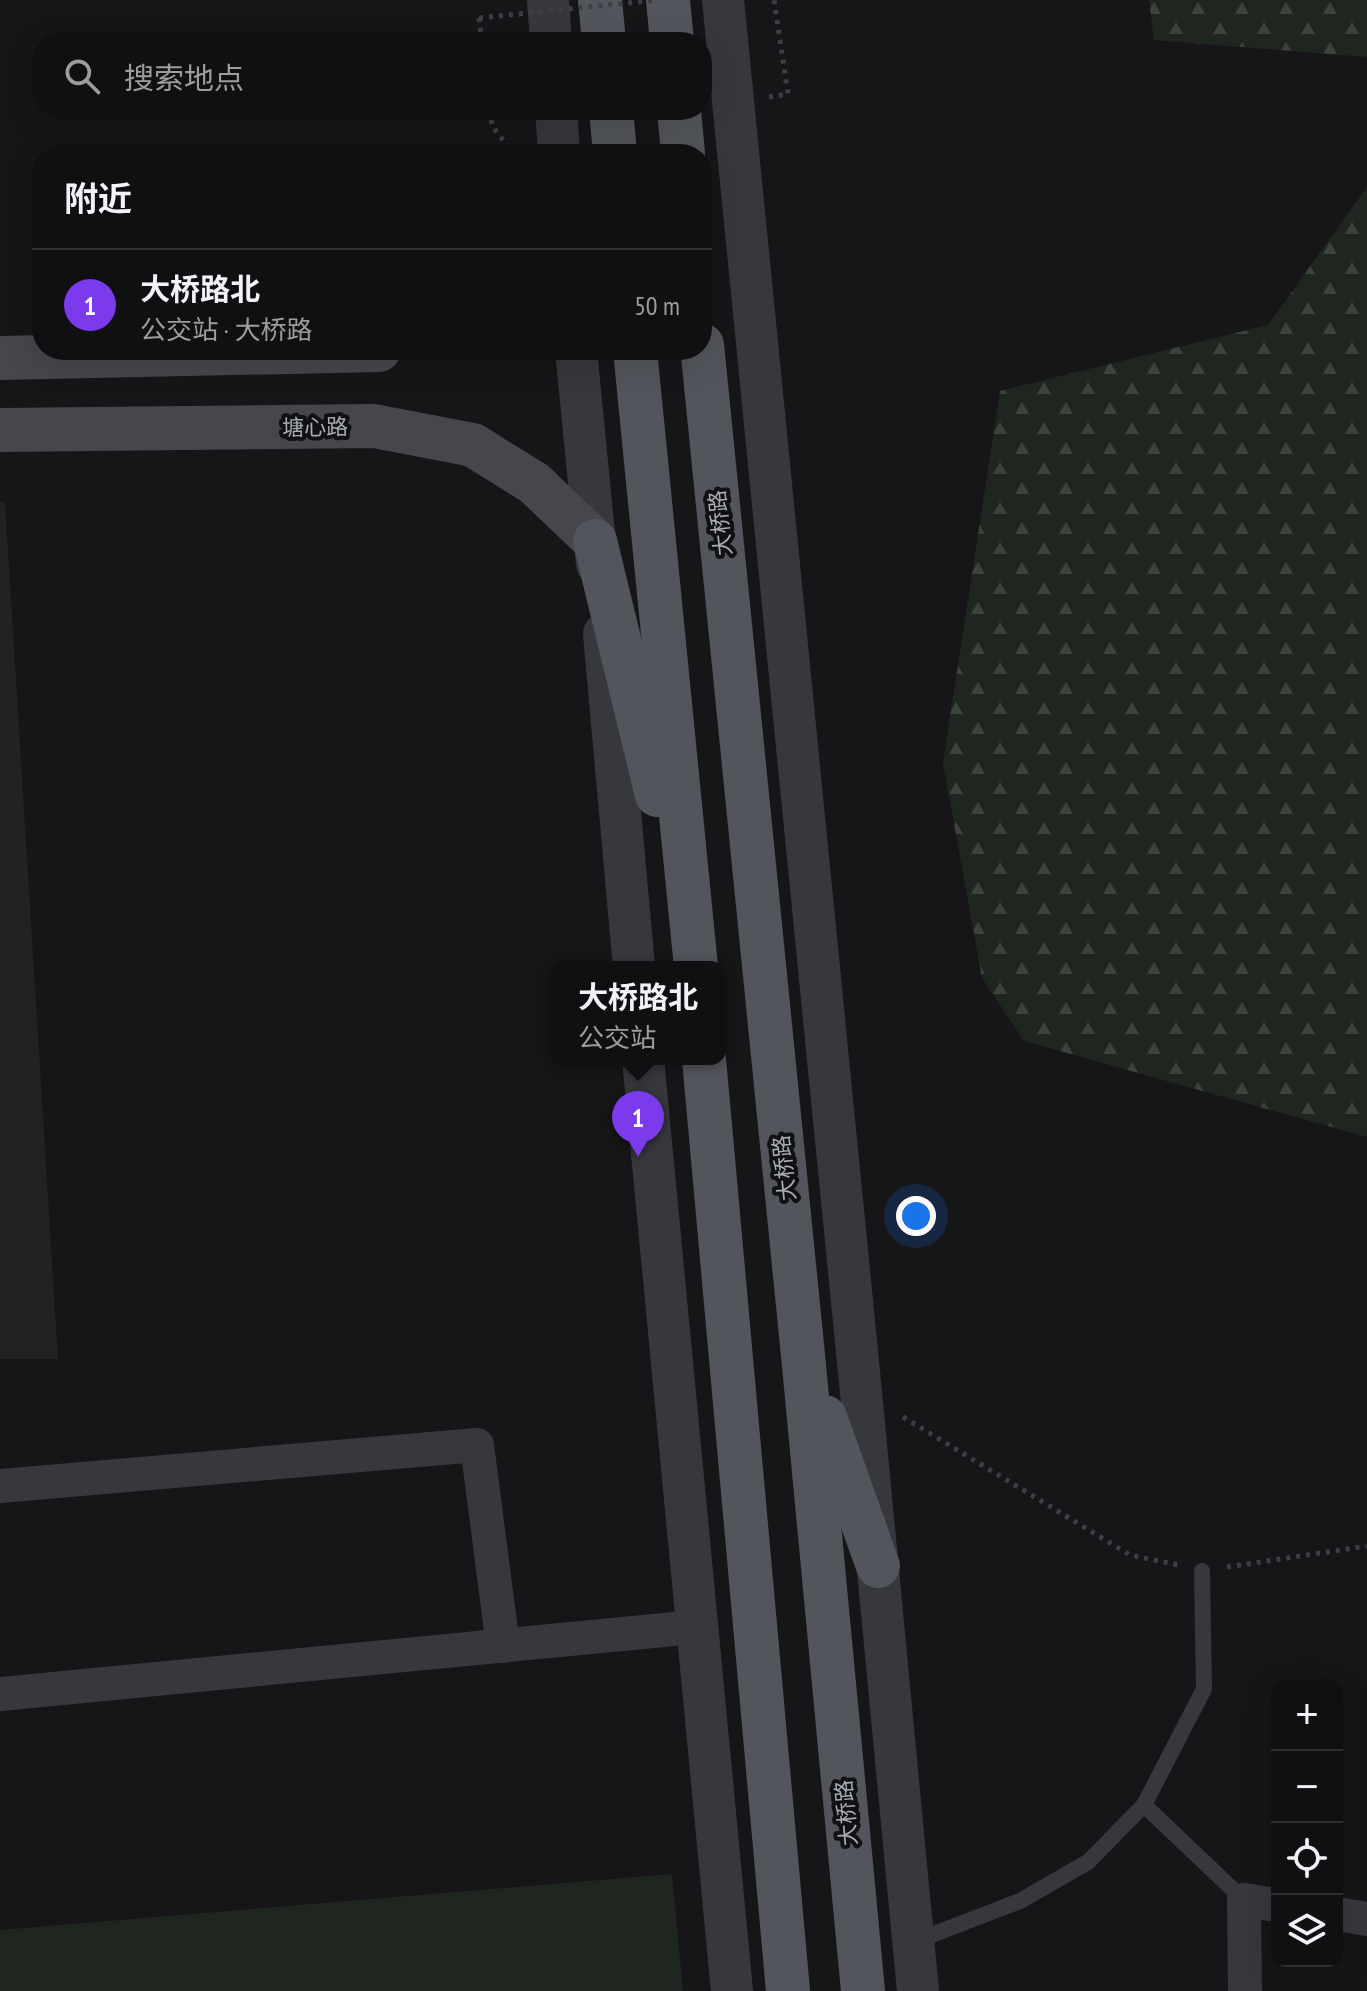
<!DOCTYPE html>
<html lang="zh">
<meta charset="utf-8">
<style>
:root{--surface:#101012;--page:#19191b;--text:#f1f3f6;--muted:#9c9d9f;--line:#303032;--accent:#7c3aed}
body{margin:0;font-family:"PT Sans Narrow","Noto Sans SC",sans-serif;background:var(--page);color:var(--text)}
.controls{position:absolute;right:24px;bottom:24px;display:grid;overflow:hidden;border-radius:16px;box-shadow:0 8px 32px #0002}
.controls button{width:72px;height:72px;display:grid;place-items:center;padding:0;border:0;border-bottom:2px solid var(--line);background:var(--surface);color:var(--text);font:40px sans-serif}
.you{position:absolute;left:916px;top:1216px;width:28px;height:28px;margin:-20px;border:6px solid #fff;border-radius:50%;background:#1a73e8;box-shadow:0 0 0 12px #1a73e833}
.badge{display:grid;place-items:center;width:52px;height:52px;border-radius:50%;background:var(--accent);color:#fff;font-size:26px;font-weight:700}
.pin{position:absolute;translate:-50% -66px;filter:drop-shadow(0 2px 4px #0008)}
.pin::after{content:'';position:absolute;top:42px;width:28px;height:24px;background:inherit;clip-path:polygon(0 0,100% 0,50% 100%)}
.popup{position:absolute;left:550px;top:961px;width:176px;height:104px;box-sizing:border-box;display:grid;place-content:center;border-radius:16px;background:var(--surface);filter:drop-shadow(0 2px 6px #0005);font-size:26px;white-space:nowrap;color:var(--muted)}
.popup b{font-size:30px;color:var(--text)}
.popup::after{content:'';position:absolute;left:50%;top:100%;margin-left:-16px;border:16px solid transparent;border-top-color:var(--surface)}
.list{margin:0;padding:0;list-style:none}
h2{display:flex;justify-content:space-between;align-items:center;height:104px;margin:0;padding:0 32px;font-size:34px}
h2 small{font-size:26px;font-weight:400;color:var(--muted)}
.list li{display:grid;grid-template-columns:52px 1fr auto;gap:24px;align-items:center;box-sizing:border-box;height:112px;padding:0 32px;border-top:2px solid var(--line)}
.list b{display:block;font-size:30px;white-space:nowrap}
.list p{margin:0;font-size:26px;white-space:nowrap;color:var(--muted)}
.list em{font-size:26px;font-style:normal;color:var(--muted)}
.icon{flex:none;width:44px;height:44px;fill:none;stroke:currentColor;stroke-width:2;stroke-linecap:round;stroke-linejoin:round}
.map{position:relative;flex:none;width:1367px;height:1991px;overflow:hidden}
.search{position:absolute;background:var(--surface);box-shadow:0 8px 32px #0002;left:32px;top:32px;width:680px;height:88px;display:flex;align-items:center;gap:20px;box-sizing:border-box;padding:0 28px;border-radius:32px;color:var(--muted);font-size:30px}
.panel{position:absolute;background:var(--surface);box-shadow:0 8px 32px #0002;left:32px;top:144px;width:680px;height:216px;border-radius:32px}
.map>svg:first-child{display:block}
.built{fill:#222225}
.forest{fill:url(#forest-firs)}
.garden{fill:#1e261f}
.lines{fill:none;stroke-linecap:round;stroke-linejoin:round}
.path{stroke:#3d3f44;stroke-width:5;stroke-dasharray:4 6;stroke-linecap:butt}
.service{stroke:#37383d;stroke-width:16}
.minor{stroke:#37383d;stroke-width:34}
.tertiary{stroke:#37383d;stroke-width:42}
.secondary{stroke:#45474d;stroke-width:44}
.primary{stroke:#53555c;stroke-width:44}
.path-bridge{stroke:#3d3f44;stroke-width:5;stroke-dasharray:4 6;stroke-linecap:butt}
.labels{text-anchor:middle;stroke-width:8;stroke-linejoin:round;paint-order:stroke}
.street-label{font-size:22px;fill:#a8adb8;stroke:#111113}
</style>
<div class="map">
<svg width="1367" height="1991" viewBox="0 0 1367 1991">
<defs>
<pattern id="forest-firs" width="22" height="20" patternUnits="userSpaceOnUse" patternTransform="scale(2)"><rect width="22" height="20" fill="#1e261f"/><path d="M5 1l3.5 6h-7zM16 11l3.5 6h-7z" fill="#3c433d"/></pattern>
</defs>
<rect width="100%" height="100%" fill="#161618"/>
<!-- built -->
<polygon class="built" points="0,502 5,502 58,1359 0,1359"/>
<!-- forest -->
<g class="forest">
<polygon points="1149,0 1367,0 1367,57 1154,40"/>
<polygon points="1367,187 1367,1137 1024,1041 982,978 943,763 1000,391 1268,325"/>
</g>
<!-- garden -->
<polygon class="garden" points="672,1874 683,1991 0,1991 0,1930"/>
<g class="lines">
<!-- path -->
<g class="path">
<polyline points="479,18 482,42"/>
<polyline points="769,97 788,94 774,0"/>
<polyline points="490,110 492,126 514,154"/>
<polyline points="903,1417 1130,1555 1178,1565"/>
<polyline points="1227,1567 1367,1546"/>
</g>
<!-- service -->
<g class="service">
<polyline points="1144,1805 1244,1900"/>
<polyline points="916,1941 1020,1901 1088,1862 1144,1805 1204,1689 1202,1571"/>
</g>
<!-- minor -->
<g class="minor">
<polyline points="0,1486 477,1445 503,1646"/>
<polyline points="0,1694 695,1627"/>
<polyline points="1337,1914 1367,1919"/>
<polyline points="1245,1991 1244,1900 1277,1905"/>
</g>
<!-- tertiary -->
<g class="tertiary">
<polyline points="548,0 551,42"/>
<polyline points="723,0 861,1392 918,1991"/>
<polyline points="556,110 559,154"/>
<polyline points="576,350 597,564"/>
<polyline points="604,634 634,967"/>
<polyline points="643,1059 732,1991"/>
</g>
<!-- secondary -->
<g class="secondary">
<polyline points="0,358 379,350"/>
<polyline points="0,430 374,426 473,445 534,483 595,541"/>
</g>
<!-- primary -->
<g class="primary">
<polyline points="600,0 604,42"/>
<polyline points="668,0 672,42"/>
<polyline points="611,110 615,154"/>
<polyline points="679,110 683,154"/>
<polyline points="702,345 803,1355 863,1991"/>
<polyline points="635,350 696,967"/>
<polyline points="595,541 657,795"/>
<polyline points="704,1059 788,1991"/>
<polyline points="825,1417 878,1566"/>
</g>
<!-- path-bridge -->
<polyline class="path-bridge" points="479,18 657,0"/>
</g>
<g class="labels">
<!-- street labels -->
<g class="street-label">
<text transform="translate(315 427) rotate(-1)" y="8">塘心路</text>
<text transform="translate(720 523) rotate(-96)" y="8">大桥路</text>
<text transform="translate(784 1168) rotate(-96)" y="8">大桥路</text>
<text transform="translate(846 1813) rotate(-95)" y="8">大桥路</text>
</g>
</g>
</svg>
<div class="controls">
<button>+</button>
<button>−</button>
<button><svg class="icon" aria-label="locate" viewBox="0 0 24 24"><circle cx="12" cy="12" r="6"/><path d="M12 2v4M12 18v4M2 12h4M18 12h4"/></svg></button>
<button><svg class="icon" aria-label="layers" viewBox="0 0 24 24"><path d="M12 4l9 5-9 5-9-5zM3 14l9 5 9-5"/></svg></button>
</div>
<div class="you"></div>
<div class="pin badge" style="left:638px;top:1157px">1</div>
<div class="popup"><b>大桥路北</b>公交站</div>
<div class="search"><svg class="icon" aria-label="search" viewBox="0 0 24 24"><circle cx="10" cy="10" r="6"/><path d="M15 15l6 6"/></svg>搜索地点</div>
<section class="panel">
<h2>附近<small></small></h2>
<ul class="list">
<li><span class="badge">1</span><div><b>大桥路北</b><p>公交站 · 大桥路</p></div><em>50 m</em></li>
</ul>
</section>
</div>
